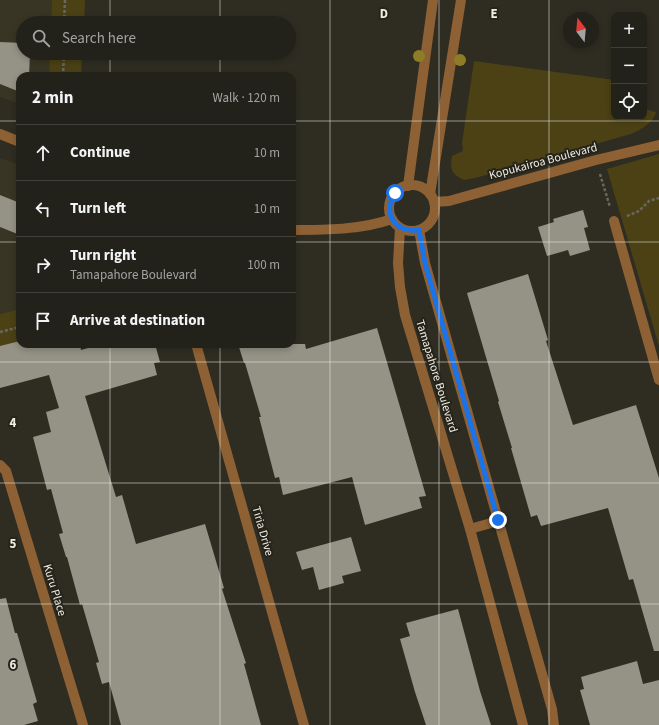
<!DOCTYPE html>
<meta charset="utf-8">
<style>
:root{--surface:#23221a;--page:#2b2a23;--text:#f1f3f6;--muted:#a3a4a2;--line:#403f39}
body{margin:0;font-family:"Source Sans 3",sans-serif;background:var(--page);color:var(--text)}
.controls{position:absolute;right:12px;top:12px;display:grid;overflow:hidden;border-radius:8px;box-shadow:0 2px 6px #0003}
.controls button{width:36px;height:36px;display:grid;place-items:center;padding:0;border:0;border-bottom:1px solid var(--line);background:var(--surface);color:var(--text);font:20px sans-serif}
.compass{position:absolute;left:563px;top:12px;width:36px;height:36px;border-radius:50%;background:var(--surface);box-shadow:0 2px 6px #0003;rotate:344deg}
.stop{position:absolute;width:12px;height:12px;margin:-9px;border:3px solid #1a73e8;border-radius:50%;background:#fff}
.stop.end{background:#1a73e8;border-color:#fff;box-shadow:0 1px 4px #0008}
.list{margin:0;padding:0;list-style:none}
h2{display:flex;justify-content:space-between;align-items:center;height:52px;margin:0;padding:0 16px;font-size:17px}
h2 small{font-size:13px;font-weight:400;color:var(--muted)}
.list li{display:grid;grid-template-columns:26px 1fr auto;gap:12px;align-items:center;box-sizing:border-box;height:56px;padding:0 16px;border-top:1px solid var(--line)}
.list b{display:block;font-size:15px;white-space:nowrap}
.list p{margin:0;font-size:13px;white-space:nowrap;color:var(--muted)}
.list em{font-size:13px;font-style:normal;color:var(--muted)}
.icon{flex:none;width:22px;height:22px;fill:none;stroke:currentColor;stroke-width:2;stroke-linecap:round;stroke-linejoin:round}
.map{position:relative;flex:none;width:659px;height:725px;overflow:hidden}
.search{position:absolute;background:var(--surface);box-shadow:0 2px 6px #0003;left:16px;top:16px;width:280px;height:44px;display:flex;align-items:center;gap:10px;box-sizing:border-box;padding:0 14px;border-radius:22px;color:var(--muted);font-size:15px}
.panel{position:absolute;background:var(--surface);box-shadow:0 2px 6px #0003;left:16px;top:72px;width:280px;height:276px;border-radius:12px}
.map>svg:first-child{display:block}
.built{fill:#393524}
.green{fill:#4b4115}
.building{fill:#959286}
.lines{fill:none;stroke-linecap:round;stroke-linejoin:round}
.path{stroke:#6a685e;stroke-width:2.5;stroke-dasharray:3 2;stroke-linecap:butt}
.minor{stroke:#8e6135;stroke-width:10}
.tree{fill:#8e7d24}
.route{stroke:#1a73e8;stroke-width:5}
.grid{fill:none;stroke:#edece5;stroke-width:1;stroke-opacity:0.55}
.labels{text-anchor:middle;stroke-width:4;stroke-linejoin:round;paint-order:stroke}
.street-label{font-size:12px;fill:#edece5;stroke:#262319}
.grid-label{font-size:13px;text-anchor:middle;font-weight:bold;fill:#edece5;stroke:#262319;stroke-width:4;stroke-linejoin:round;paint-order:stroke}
</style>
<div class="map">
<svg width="659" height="725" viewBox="0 0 659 725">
<rect width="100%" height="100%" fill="#2f2d22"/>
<!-- built -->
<g class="built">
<polygon points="0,0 52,0 51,23 23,23 23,53 50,53 49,76 20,76 20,104 0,97"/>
<polygon points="0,158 20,165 20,309 0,314"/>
</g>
<!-- green -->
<g class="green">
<polygon points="52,0 85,0 84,23 51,23"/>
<polygon points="50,53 82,53 81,76 49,76"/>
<path d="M474,61L614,80V117H644V84H647L644,109L656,112C653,123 642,129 631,134L475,178L464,180C451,174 450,169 452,156L463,151L462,143Z"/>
<polygon points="659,154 659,346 607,169"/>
<polygon points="20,309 20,344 0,356 0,314"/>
</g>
<!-- building -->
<g class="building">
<polygon points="0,42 23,43 23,53 30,53 29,76 20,76 20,92 0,84"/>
<polygon points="0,195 20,203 20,235 0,227"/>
<polygon points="583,210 588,227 584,228 590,250 570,256 568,250 547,256 538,227 554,222 553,219"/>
<polygon points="528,274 548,340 546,341 573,425 636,405 659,478 659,651 654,651 633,579 629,580 608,508 541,526 537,515 531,517 511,448 512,448 498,402 499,401 467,293"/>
<polygon points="377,328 426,496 419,497 422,508 365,525 352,477 283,495 279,477 275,478 259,417 261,417 245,363 244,363 238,344 305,344 306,349"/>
<polygon points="20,341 20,344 80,344 81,350 102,344 155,344 160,362 154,363 157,375 85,396 116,497 122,495 136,544 205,524 224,588 222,589 240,645 246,663 244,664 261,725 121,725 109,682 102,684 96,663 99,662 82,604 80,605 67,557 66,557 59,534 63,533 51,489 47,490 33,437 51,432 46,412 59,408 49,375 0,388 0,346"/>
<polygon points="351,537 361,571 342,576 344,583 319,590 313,567 302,570 296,552"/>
<polygon points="6,598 15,633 17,633 37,702 33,704 38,721 24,725 0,725 0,599"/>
<polygon points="458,609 480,691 491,725 426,725 415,692 400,639 410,636 406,623"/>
<polygon points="637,661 643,684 659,680 659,725 590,725 580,690 584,689 581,677"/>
</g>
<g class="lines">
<!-- path -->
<g class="path">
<polyline points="64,23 65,0"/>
<polyline points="63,76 64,53"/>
<polyline points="600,174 610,207"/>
<polyline points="627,216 639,211 649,201 659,198"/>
<polyline points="0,332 20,327"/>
</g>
<!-- minor -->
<g class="minor">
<polyline points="0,134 20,142"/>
<circle cx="412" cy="208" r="23"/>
<polyline points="408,186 433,0"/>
<polyline points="430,194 461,0"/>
<polyline points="434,202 449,201 596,160 659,145"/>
<polyline points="614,221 659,380"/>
<polyline points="400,228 398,263 400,287 405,315 470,529 523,725"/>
<path d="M292,230C325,230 361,230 392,219"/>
<polyline points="419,230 425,263 552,709 554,725"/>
<polyline points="196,344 304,725"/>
<polyline points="0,465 6,471 83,725"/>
<polyline points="470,529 498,521"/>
</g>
</g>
<!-- trees -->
<g class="tree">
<circle cx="419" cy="56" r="6"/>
<circle cx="460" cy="60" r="6"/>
</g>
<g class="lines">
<!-- route -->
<path class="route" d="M395,193C382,214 395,233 419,230L425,263L498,520"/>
</g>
<!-- grid -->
<path class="grid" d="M110,0V23M220,0V23M330,0V725M439,0V725M549,0V725M110,53V76M220,53V76M0,121H20M292,121H659M0,242H20M292,242H659M110,344V725M220,344V725M0,362H659M0,483H659M0,604H659"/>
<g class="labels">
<!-- street labels -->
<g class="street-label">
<text transform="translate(543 161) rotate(-15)" y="4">Kopukairoa Boulevard</text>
<text transform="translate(437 376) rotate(73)" y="4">Tamapahore Boulevard</text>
<text transform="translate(263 531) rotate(74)" y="4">Tiria Drive</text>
<text transform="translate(55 590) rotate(73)" y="4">Kuru Place</text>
</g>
</g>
<g class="grid-label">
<text x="384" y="18">D</text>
<text x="494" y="18">E</text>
<text x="13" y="427">4</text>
<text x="13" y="548">5</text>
<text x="13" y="669">6</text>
</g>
</svg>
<div class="controls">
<button>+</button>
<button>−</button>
<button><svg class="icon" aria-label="locate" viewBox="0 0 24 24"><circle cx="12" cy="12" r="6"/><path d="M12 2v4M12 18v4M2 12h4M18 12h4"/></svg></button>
</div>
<svg class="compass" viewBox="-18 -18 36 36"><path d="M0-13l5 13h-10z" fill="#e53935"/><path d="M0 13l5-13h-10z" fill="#a3a4a2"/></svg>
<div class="stop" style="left:395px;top:193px"></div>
<div class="stop end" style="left:498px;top:520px"></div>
<div class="search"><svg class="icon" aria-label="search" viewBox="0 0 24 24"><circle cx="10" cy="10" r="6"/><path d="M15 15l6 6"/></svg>Search here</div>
<section class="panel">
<h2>2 min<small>Walk · 120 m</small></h2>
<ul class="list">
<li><svg class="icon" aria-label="ahead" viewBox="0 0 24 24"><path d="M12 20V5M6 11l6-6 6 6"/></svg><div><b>Continue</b></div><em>10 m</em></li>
<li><svg class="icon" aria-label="left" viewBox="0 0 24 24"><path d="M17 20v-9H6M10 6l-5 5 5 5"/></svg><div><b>Turn left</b></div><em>10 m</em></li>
<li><svg class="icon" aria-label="right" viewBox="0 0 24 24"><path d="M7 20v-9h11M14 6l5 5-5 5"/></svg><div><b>Turn right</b><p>Tamapahore Boulevard</p></div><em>100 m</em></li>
<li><svg class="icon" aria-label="arrive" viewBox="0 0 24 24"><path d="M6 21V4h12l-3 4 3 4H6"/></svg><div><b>Arrive at destination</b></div></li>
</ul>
</section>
</div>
